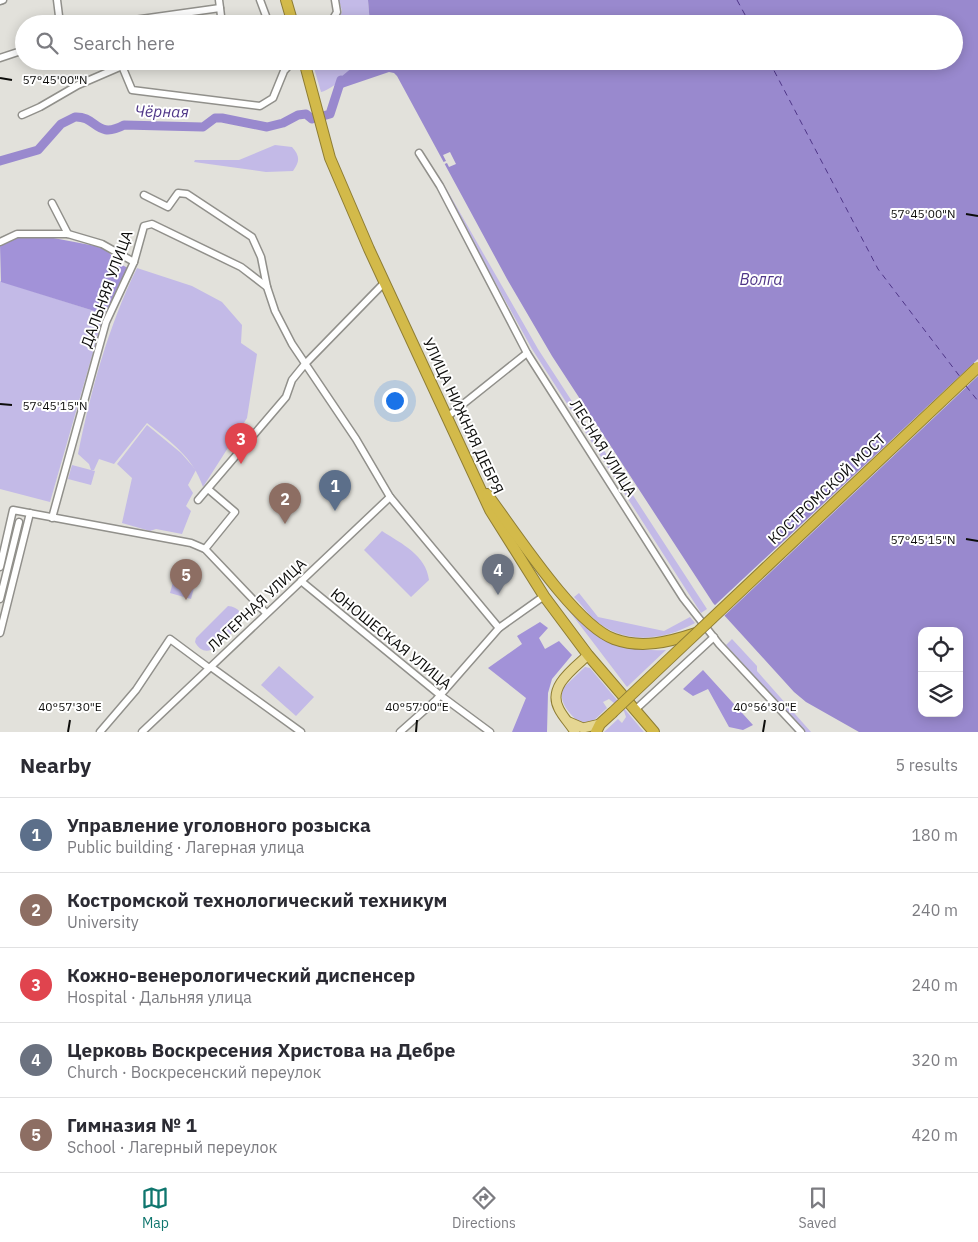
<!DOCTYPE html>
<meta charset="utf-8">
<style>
:root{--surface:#fff;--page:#f7f7f7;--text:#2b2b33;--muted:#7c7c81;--line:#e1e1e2;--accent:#0f766e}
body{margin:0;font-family:"IBM Plex Sans",sans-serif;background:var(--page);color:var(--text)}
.controls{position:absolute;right:15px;bottom:15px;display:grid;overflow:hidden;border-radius:10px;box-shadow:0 2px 12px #0003}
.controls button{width:45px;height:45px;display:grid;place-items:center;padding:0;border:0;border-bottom:1px solid var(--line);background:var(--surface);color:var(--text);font:25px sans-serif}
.you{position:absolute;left:394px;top:400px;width:18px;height:18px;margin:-12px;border:4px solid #fff;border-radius:50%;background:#1a73e8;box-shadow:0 0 0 8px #1a73e833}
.badge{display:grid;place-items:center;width:32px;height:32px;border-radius:50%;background:var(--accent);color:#fff;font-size:16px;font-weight:700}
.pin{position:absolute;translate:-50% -41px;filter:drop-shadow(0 1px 2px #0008)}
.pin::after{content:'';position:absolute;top:26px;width:18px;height:15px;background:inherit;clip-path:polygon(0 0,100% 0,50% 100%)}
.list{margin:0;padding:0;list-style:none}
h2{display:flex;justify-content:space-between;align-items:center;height:65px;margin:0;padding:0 20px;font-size:21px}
h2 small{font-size:16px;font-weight:400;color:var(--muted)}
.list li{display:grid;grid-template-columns:32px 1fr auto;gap:15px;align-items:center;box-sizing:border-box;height:75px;padding:0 20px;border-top:1px solid var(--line)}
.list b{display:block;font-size:19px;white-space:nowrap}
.list p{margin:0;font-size:16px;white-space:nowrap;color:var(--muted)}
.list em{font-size:16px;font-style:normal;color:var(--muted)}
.icon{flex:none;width:28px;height:28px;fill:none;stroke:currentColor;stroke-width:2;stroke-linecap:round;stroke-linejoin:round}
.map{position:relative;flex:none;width:978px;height:732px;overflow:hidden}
.search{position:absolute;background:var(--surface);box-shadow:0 2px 12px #0003;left:15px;right:15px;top:15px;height:55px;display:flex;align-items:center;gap:12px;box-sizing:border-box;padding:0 18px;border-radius:28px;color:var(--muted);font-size:19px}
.sheet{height:440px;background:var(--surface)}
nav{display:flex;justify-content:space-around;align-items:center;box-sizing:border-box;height:70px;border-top:1px solid var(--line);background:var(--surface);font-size:14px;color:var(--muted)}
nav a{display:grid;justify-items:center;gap:2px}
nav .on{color:var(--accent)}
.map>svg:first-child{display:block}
.green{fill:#c3bae7}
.forest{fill:#a292d8}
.water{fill:#9989ce;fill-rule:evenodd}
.pier{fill:#e2e1db}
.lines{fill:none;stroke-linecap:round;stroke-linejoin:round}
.river{stroke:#9989ce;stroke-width:9}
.ferry{stroke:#4f3688;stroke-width:1;stroke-dasharray:6 5;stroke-linecap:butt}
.minor-casing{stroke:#91908b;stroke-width:9}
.major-casing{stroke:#8e7d34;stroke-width:11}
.highway-casing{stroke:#8e7d34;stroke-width:12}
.minor{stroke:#fff;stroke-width:6}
.major{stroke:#e5d692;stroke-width:9}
.highway{stroke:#d3ba4a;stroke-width:10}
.highway-bridge-casing{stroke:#8e7d34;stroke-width:12;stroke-linecap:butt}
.highway-bridge{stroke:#d3ba4a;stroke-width:10}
.ticks{fill:none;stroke:#0d0d0b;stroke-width:2}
.labels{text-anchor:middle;stroke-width:4;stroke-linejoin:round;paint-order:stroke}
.street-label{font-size:15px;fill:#0d0d0b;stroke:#fff}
.water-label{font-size:16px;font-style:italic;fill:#4f3688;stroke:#fff}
.ticks-label{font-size:12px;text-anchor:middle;fill:#0d0d0b;stroke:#fff;stroke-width:4;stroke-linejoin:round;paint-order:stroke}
</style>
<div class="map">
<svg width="978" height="732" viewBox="0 0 978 732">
<rect width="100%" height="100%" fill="#e2e1db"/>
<!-- green -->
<g class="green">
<polygon points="339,0 368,0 370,24 338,24 342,11"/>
<path d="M312,61H360C353,71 331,90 321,92Z"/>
<path d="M275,145L292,147C300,156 300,161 293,171L266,172L194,162L195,160H239Z"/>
<polygon points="439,176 538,349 707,609 701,613 532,349 437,177"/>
<path d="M137,268L192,286L222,302L242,325L241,343L257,354L247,418L203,487C193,457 171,442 147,423L114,464L99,459L94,470H91L95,471L91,485L68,479L72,465L91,470L89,464L78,454C91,390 108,327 137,268Z"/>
<polygon points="0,281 104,314 50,502 0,489"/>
<polygon points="147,425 181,453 196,470 188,485 193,493 186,506 191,511 182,534 156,529 150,531 122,523 132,478 117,464"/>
<path d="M382,531C402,544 426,555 429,580L411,597L364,550Z"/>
<path d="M535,566C577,619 591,653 666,650L627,687Z"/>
<polygon points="173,582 194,588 191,599 170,593"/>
<path d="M579,593L598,617L664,631L690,617L695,623C663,641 624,645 595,620C587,613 581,604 574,597Z"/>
<path d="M228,606C238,607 244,613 241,623C230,634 208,666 195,642L196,638Z"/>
<polygon points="732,639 757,666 757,671 811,732 804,732 726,645"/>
<polygon points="279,666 314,697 296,716 261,685"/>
<path d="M585,667L590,668L644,732H604L618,719L622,723L626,717L624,711L609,699L603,702L607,708L590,724L579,723C570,713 558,703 563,688Z"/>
</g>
<!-- forest -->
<g class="forest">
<polygon points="43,236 106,248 116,262 128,268 112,304 104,314 1,282 0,245 17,238"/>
<polygon points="540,622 548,628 539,638 545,649 559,641 572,655 552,679 548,693 547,732 512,732 526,698 488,668 522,644 517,636"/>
<polygon points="703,670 753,725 743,730 729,727 708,689 693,696 683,689"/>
</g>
<!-- water -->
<path class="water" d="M368,0H978V732H859L806,702L794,692L713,603L552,356L507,279L397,76L394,73L389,72L339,89L334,87L341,77L360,61H954V24H370ZM922,631H959V713H922Z"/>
<!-- pier -->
<g class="pier">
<polygon points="450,152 456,164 449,167 447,163 442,165 441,163 446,161 443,155"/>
<polygon points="978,359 978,376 723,617 713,607"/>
</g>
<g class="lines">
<!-- river -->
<path class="river" d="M0,161L38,150L61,124L75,117C97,116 96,140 124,125L203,127L215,118H222L267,127L283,123L298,115L306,114L312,119L330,114L341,80"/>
<!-- ferry -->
<g class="ferry">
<polyline points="737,0 750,24"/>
<polyline points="769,61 878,269 961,378"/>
<polyline points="966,386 978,401"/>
</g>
<defs>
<g id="minor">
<polyline points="57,0 60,24"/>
<polyline points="219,0 222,24"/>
<polyline points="260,0 269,24"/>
<polyline points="0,1 3,0"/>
<polyline points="127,21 220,8"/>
<polyline points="330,24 337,12 335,0"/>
<polyline points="0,58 24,50"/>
<polyline points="122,66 144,61"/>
<polyline points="22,115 40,107 78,85 122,66 132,90 260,106 273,98 284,71 293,61"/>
<polyline points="419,153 440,186 527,353 683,598 719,644 801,732"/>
<polyline points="144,195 168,207 178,193 187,194 252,237 261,257 267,287"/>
<polyline points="52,203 68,234"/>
<polyline points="0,242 17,234 68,234 102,244 134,262"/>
<polyline points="447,417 527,353"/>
<polyline points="198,500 286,397 292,380 305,364 385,282"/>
<polyline points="52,518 106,322 134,262 144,226 152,224 241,267 267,287 275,311 292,344 356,439 390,497 499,628"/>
<polyline points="205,549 235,512 208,489"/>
<polyline points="0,567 13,510 191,543 205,549 266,613"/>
<polyline points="301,581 440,695 490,732"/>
<polyline points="0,599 19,522"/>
<polyline points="0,633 30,513"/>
<polyline points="211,667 301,732"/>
<polyline points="635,710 714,637"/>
<polyline points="100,732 136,690 170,639 209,668"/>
<polyline points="142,732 390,497"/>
<polyline points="400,732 436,700 499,628 544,596"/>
</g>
<g id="major">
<polyline points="569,722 583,728 600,724"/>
<path d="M575,732C570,724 563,717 559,709C547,687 573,669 588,655"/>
</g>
<g id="highway">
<polyline points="286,0 293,24"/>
<polyline points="304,61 330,158 369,249 490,510 544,596 588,655 654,732"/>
<path d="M487,494C514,530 575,625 614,639C642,649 669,642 696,633"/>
<polyline points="596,732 600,724 612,713"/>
</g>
</defs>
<!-- minor casing -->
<use href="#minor" class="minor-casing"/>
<!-- major casing -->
<use href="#major" class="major-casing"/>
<!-- highway casing -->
<use href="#highway" class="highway-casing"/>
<!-- minor -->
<use href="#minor" class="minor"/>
<!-- major -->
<use href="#major" class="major"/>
<!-- highway -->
<use href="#highway" class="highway"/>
<defs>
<polyline id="highway-bridge" points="612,713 978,367"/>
</defs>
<!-- highway-bridge casing -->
<use href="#highway-bridge" class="highway-bridge-casing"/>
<!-- highway-bridge -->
<use href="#highway-bridge" class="highway-bridge"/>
</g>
<!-- ticks -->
<path class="ticks" d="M0,78L12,80M966,214L978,216M0,404L12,405M966,539L978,541M68,732L70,720M416,732L417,720M763,732L765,720"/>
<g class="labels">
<!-- street labels -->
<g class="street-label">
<text transform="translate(107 289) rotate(-70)" y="5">ДАЛЬНЯЯ УЛИЦА</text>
<text transform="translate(463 416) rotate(65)" y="5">УЛИЦА НИЖНЯЯ ДЕБРЯ</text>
<text transform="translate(603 448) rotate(58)" y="5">ЛЕСНАЯ УЛИЦА</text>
<text transform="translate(827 489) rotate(-43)" y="5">КОСТРОМСКОЙ МОСТ</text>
<text transform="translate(257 605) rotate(-43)" y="5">ЛАГЕРНАЯ УЛИЦА</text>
<text transform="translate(391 639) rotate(39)" y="5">ЮНОШЕСКАЯ УЛИЦА</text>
</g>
<!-- water labels -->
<g class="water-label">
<text transform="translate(162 111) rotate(1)" y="6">Чёрная</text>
<text x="761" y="285">Волга</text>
</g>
</g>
<g class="ticks-label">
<text x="55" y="84">57°45'00"N</text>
<text x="923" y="218">57°45'00"N</text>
<text x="55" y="410">57°45'15"N</text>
<text x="923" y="544">57°45'15"N</text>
<text x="70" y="711">40°57'30"E</text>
<text x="417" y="711">40°57'00"E</text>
<text x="765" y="711">40°56'30"E</text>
</g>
</svg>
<div class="controls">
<button><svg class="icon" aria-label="locate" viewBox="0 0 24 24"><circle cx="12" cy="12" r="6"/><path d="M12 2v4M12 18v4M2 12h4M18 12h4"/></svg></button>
<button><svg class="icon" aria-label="layers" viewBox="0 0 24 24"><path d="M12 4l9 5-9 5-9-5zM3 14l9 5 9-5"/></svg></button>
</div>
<div class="you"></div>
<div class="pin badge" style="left:335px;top:511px;background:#5c6f8a">1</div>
<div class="pin badge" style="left:285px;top:524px;background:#8d6e63">2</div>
<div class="pin badge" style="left:241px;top:464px;background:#e0444e">3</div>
<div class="pin badge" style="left:498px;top:595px;background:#6b7280">4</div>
<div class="pin badge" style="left:186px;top:600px;background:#8d6e63">5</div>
<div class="search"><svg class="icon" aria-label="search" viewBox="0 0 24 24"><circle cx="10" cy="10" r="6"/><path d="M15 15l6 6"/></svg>Search here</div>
</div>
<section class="sheet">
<h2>Nearby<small>5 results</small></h2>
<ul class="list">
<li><span class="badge" style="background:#5c6f8a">1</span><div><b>Управление уголовного розыска</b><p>Public building · Лагерная улица</p></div><em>180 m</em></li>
<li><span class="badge" style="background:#8d6e63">2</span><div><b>Костромской технологический техникум</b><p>University</p></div><em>240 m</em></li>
<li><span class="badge" style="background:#e0444e">3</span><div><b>Кожно-венерологический диспенсер</b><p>Hospital · Дальняя улица</p></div><em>240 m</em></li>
<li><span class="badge" style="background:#6b7280">4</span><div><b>Церковь Воскресения Христова на Дебре</b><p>Church · Воскресенский переулок</p></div><em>320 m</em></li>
<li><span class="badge" style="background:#8d6e63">5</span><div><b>Гимназия № 1</b><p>School · Лагерный переулок</p></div><em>420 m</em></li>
</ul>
</section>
<nav>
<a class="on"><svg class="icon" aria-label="map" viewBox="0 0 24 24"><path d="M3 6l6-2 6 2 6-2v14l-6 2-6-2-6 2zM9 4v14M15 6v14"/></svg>Map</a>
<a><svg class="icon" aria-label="directions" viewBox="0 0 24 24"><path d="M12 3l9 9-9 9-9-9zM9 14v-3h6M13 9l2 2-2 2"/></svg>Directions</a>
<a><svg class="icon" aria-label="saved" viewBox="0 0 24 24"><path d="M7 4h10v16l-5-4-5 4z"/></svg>Saved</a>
</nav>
